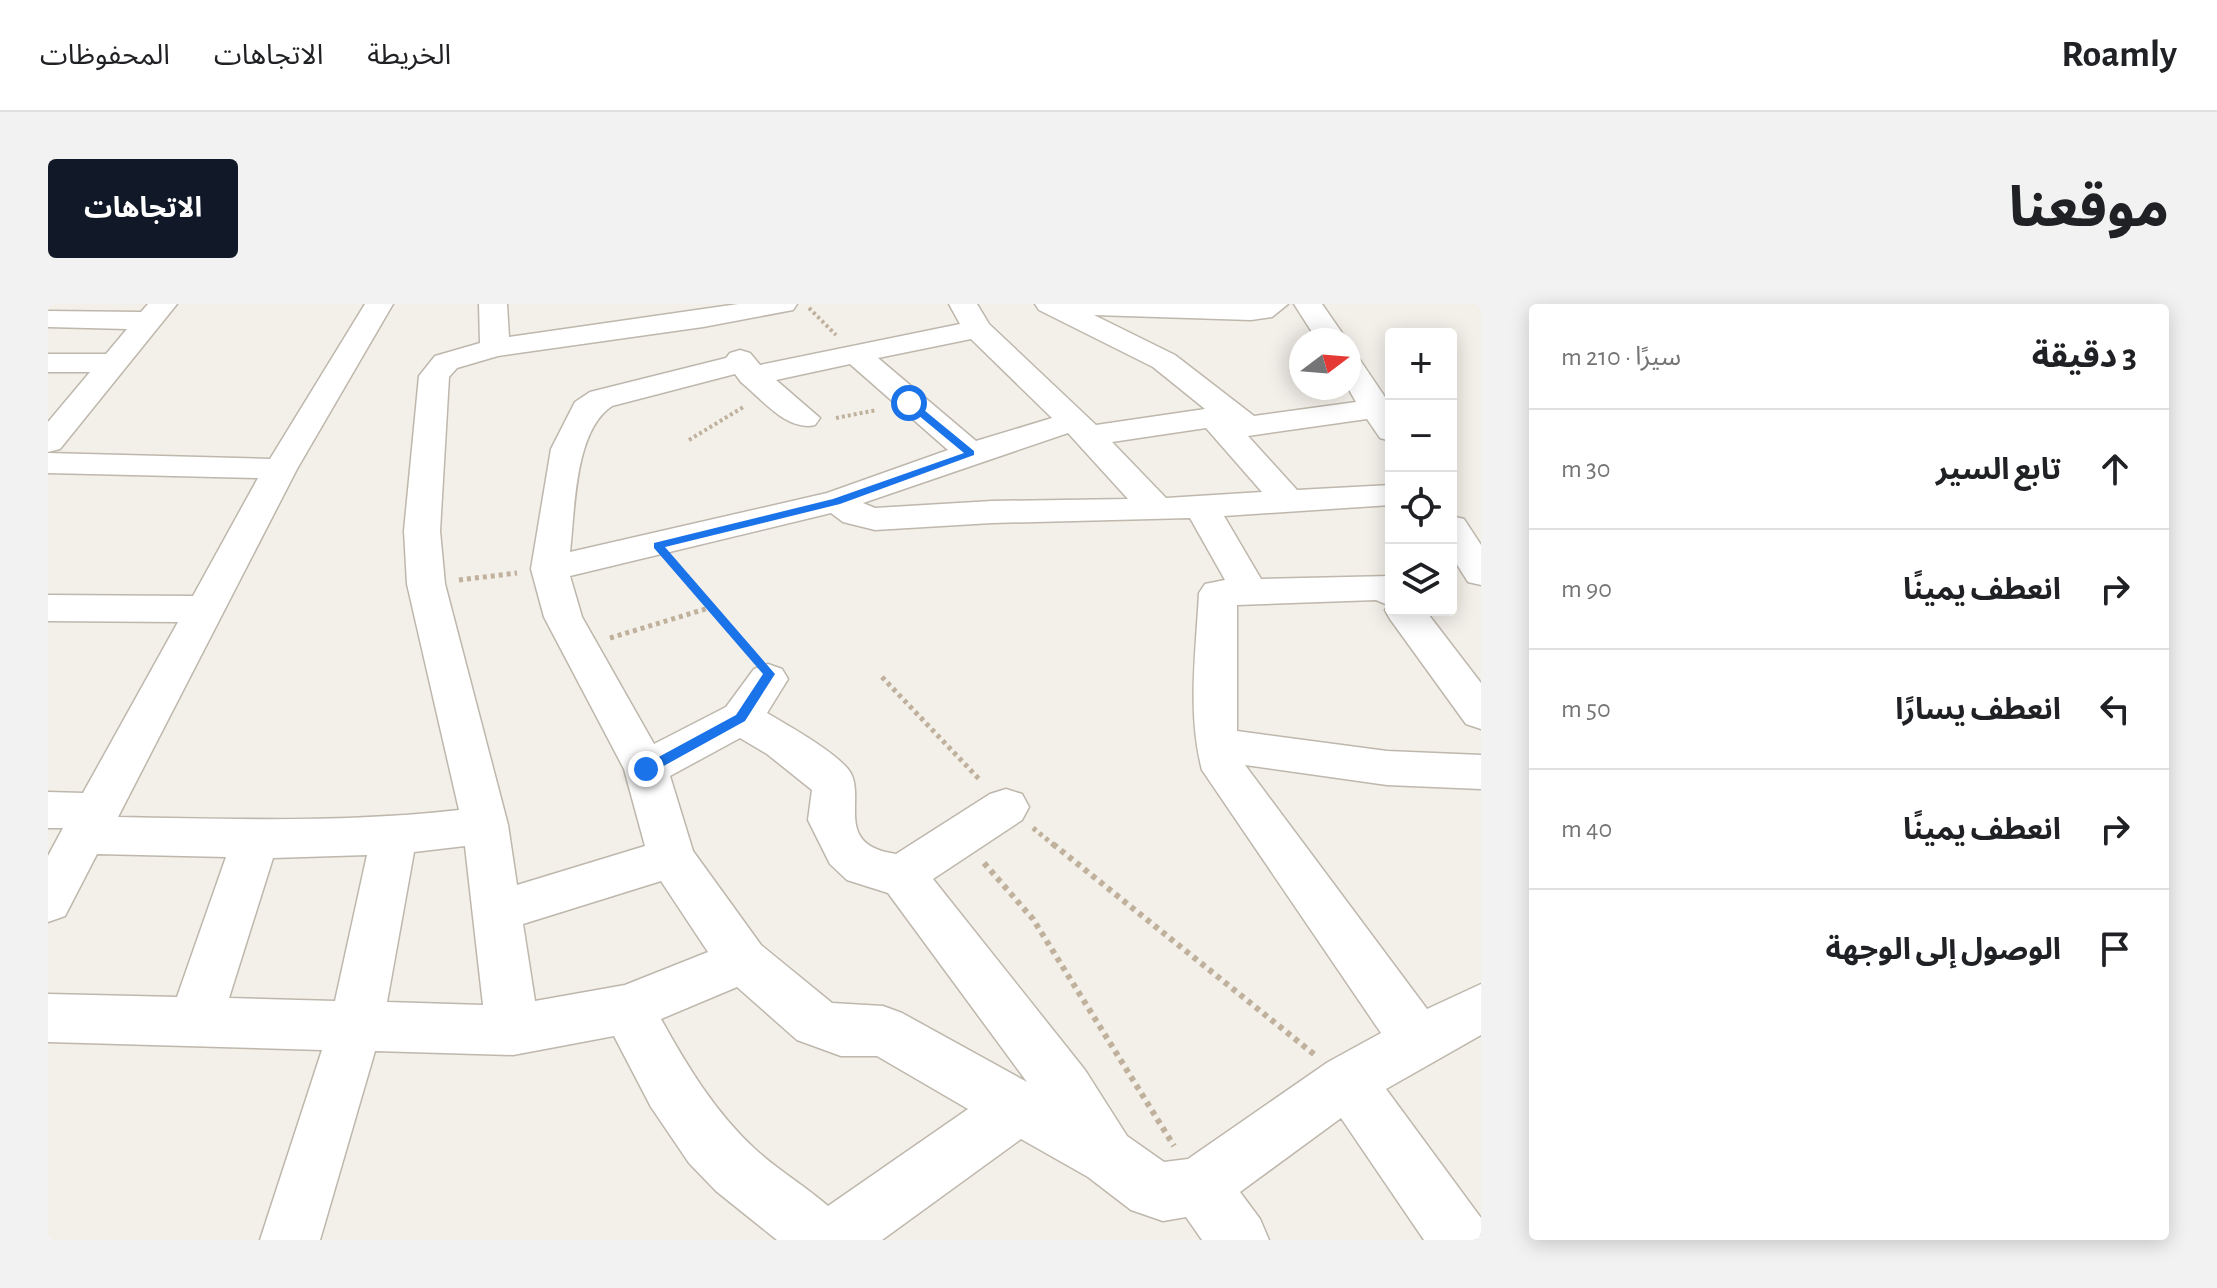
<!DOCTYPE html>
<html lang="ar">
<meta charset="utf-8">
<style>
:root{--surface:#fff;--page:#f2f2f2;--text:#202124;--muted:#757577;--line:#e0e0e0;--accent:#111827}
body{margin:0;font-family:"Alegreya Sans","Noto Sans Arabic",sans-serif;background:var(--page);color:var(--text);direction:rtl}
.controls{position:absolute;right:24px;top:24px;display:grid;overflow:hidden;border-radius:8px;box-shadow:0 4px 20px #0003}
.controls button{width:72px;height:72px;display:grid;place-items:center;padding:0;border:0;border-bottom:2px solid var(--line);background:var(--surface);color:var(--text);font:40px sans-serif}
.compass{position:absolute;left:1241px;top:24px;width:72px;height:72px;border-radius:50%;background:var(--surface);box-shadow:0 4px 20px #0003;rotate:74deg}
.stop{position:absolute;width:24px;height:24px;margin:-18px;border:6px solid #1a73e8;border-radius:50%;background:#fff}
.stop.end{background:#1a73e8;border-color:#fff;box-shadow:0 2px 8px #0008}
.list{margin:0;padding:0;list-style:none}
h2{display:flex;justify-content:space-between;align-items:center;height:104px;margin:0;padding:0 32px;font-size:34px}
h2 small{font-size:26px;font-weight:400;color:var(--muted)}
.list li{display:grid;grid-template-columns:52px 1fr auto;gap:24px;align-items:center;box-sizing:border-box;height:120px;padding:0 32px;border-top:2px solid var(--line)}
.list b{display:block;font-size:30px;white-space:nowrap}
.list em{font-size:26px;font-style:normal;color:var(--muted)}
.icon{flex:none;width:44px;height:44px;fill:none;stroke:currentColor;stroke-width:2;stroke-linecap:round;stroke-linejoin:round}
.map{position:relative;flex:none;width:1433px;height:936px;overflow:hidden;direction:ltr;border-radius:8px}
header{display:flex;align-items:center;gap:48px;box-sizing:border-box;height:112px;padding:0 40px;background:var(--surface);border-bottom:2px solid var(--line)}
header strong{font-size:38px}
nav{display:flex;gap:44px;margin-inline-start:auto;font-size:28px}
.intro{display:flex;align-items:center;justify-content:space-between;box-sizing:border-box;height:192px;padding:0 48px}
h1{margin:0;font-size:56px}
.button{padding:20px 36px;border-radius:8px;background:var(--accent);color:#fff;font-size:28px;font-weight:700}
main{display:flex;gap:48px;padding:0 48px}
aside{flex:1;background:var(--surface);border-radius:8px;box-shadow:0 4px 20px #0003}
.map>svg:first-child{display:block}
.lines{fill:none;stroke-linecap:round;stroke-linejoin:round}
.minor-casing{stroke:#beb7ac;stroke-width:3}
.path-far2{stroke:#c0b19d;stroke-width:4;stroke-dasharray:3 3;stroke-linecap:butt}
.path-far1{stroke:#c0b19d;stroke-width:5;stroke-dasharray:4 4;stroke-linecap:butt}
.path{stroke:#c0b19d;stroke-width:6;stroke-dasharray:5 5;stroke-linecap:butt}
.minor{fill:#fff;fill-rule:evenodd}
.route{fill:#1a73e8}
</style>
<header>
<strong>Roamly</strong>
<nav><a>الخريطة</a><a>الاتجاهات</a><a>المحفوظات</a></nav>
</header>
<div class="intro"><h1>موقعنا</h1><a class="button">الاتجاهات</a></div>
<main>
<aside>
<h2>3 دقيقة<small>سيرًا · 210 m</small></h2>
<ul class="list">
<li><svg class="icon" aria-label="ahead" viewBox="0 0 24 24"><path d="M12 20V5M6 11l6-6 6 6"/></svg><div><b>تابع السير</b></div><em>30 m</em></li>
<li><svg class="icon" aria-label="right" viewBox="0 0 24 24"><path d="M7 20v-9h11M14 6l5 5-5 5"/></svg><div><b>انعطف يمينًا</b></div><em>90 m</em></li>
<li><svg class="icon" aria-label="left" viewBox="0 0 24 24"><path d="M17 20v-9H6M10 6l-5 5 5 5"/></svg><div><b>انعطف يسارًا</b></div><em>50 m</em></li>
<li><svg class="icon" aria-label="right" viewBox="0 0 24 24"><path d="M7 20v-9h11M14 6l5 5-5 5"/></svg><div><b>انعطف يمينًا</b></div><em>40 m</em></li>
<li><svg class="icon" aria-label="arrive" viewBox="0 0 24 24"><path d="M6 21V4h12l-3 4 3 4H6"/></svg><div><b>الوصول إلى الوجهة</b></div></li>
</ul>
</aside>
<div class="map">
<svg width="1433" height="936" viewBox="0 0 1433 936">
<rect width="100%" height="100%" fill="#f3efe9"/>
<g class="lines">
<defs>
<g id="minor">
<polygon points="100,0 129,0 12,145 0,148 0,118 42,68 0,68 0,50 58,50 79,25 0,23 0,7 93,8"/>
<path d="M317,0H345L249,165L70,513C184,515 297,519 411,506L359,280L356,227L371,72L387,52L432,39L431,0H459L461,33L690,0H749L745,6L655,23L450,52L409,64L401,73L392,227L397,280L460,521L469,581L597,542L576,465L496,313L483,265L503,145L527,98L542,88L678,54L682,49L692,46L702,49L712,61L912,20L901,0H929L941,20L1048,121L1157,105L1105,63L991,6L987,0H1240L1224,13L1203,16L1046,11L1127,51L1206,112L1308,98L1300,84L1301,53L1312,56L1343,102V137L1332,134L1319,115L1200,132L1249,186L1343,181V201L1176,212L1213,275L1343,272V306H1377L1433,379V425L1418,420L1342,315L1337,306L1340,301L1328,296L1189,301V427L1339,447L1433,451V485L1339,481L1197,461L1379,705L1433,680V731L1338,785L1433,914V936H1376L1293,814L1192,888L1212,915L1221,936H1154L1138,913L1115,917L1083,906L1040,873L973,835L834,936H729L668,887L641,859L603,803L566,732L465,751L327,747L272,936H212L274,746L0,738V690L129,693L178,553L49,550L17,612L0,618V552L15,524H0V488L35,489L130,318L0,317V291L145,292L210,174L0,169V149L222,155ZM923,35L1004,114L928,137L830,54ZM802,60L900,146L779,189L522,248C527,206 526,127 564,102L687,70L693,78C714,95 739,128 767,121L772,114L728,76ZM1158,124L1214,188L1118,194L1064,138ZM1020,129L1080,195L944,197L827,204L815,199ZM783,209L795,218L827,226L944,219L1142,214L1177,276L1157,280L1151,289C1148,348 1139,409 1154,466L1333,729L1280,758L1140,855L1116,858L1079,832L1037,766L885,575L974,516L981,503L974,490L958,485L942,490L848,550C782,541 821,491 800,465C784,446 741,422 719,409L740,375L734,365L720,360L706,365L678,403L606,440L534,313L522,272ZM692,434L719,450L764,486L760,516L782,560L799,576L840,589L979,778L854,709L835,702L784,699L713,641L645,547L622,472ZM417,542L435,701L339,698L366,548ZM319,551L287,697L181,694L225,554ZM613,577L660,648L577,681L487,697L475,620ZM689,683L749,736L793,752H829L920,805L780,902C757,882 730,866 707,845C667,808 639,762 613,715Z"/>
<polygon points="1246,0 1274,0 1299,36 1269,36"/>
<polygon points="1403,212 1416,215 1433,241 1433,281 1420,278 1403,251"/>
</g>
</defs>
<!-- minor casing -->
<use href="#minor" class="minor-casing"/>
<!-- path-far2 -->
<g class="path-far2">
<polyline points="761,4 788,31"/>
<polyline points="788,114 829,106"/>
<polyline points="641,136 697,102"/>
</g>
<!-- path-far1 -->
<g class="path-far1">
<polyline points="629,263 704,349"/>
<polyline points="411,276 469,269"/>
<polyline points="562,334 664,303"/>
<polyline points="834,373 933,477"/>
<polyline points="985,524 1007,542"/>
</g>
<!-- path -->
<g class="path">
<polyline points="1005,540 1267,751"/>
<polyline points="936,559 985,615 1126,842"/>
</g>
<!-- minor -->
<use href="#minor" class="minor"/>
</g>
<!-- route -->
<polygon class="route" points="858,97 865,97 926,147 926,151 792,200 617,243 727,370 697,417 603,469 594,469 594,462 688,411 715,370 606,244 606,239 785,195 916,149 858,101"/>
</svg>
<div class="controls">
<button>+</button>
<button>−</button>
<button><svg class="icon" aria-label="locate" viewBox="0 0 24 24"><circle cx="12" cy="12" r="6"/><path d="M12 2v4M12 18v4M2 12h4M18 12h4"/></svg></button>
<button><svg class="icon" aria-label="layers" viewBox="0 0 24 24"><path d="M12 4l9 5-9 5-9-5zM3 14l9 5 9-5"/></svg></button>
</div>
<svg class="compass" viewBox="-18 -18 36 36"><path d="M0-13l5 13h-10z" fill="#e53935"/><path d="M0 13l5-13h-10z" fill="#757577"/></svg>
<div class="stop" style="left:861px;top:99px"></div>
<div class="stop end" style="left:598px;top:465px"></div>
</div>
</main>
